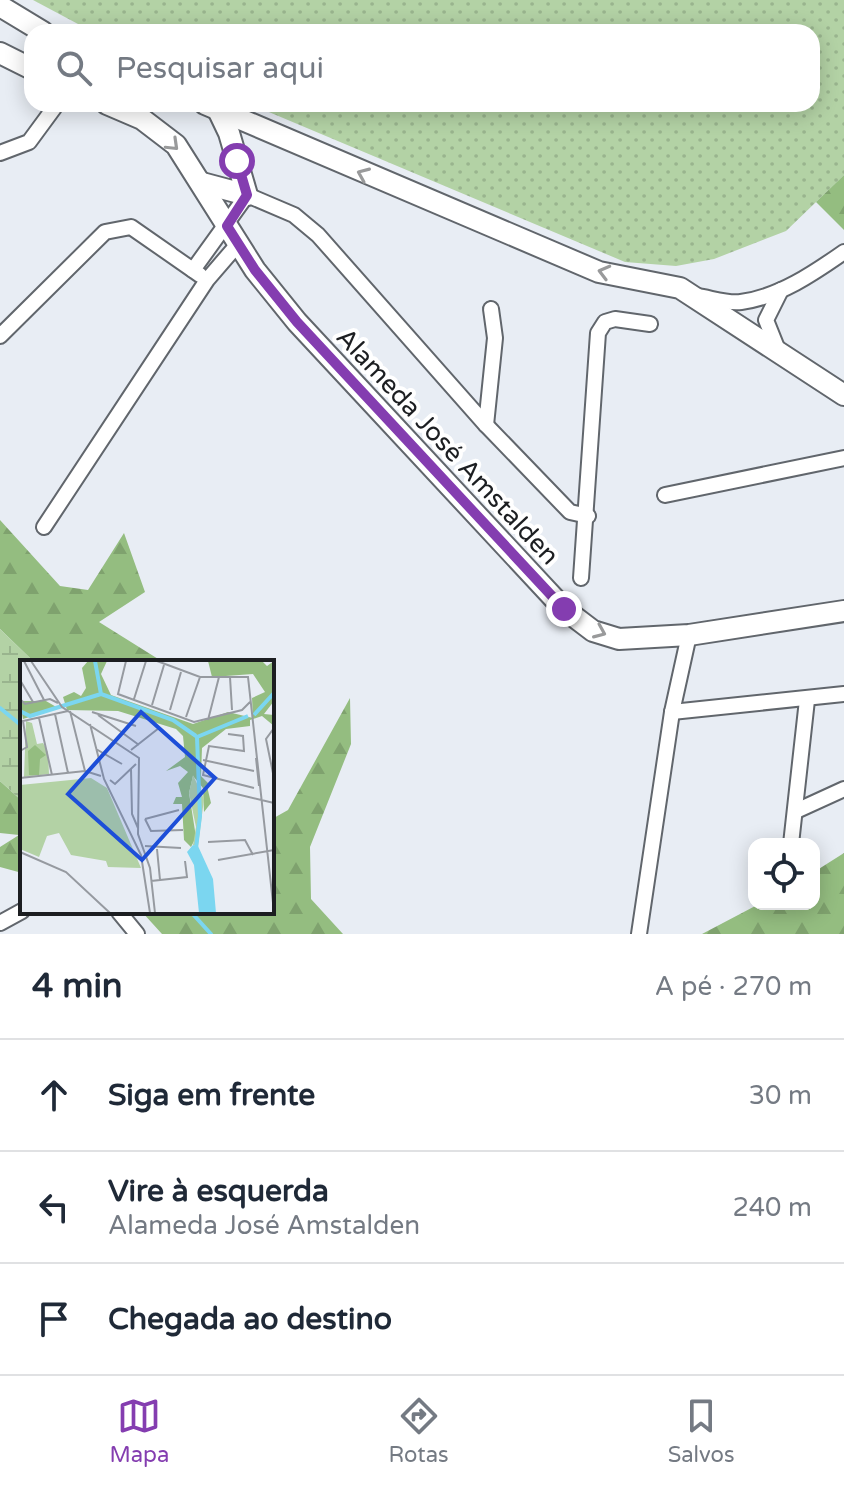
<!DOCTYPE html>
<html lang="pt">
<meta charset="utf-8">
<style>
:root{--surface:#fff;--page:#f2f2f3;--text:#1f2937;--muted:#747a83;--line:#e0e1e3;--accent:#843db0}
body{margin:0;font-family:"Varela Round",sans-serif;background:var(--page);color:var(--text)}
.controls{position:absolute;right:24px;bottom:24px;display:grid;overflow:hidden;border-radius:16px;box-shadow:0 4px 20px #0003}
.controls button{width:72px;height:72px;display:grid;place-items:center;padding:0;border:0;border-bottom:2px solid var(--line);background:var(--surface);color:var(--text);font:40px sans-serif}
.stop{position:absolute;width:24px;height:24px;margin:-18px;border:6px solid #843db0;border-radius:50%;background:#fff}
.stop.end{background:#843db0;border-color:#fff;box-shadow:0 2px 8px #0008}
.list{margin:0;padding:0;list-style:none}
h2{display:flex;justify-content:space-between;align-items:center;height:104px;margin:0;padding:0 32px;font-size:34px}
h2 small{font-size:26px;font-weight:400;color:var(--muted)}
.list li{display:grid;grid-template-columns:52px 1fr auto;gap:24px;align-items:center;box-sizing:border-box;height:112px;padding:0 32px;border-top:2px solid var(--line)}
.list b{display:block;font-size:30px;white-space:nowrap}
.list p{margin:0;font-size:26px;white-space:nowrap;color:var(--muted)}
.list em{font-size:26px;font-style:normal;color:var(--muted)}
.icon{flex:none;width:44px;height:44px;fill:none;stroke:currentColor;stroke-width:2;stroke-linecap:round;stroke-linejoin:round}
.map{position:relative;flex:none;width:844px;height:934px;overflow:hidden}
.search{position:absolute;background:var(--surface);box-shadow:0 4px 20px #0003;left:24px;right:24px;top:24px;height:88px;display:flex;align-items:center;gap:20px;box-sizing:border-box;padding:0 28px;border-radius:24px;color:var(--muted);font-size:30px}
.sheet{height:440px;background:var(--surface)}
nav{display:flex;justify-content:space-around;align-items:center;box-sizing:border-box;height:112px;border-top:2px solid var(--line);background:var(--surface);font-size:22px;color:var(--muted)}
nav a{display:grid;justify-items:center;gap:4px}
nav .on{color:var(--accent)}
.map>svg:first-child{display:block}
.grass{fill:url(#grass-dots)}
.forest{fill:url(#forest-firs)}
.wetland{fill:url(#wetland-marsh)}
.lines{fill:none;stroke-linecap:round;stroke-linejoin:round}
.stream{stroke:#7bd6f0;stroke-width:4}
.street-casing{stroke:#61666c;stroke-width:18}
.secondary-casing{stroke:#61666c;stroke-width:24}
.street{stroke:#fff;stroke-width:14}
.secondary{stroke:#fff;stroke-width:20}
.oneway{stroke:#999a9b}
.route{stroke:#843db0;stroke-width:10}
.labels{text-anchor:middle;stroke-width:8;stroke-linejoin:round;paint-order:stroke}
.street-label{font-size:26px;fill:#1c1e21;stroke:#fff}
.inset-river{fill:none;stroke:#7bd6f0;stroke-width:4}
.inset-road{fill:none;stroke:#969aa0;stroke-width:2}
.view{fill:#1d4ed8;fill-opacity:0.15;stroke:#1d4ed8;stroke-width:4}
.inset-edge{fill:none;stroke:#1c1e21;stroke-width:4}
</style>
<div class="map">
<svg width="844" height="934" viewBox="0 0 844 934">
<defs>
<pattern id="grass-dots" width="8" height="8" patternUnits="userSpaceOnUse" patternTransform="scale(2)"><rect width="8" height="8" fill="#b3d2a5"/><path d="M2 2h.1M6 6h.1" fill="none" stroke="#99b48e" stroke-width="1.8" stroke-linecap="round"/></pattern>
<pattern id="forest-firs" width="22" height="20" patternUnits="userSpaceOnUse" patternTransform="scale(2)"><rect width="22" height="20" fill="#94bd80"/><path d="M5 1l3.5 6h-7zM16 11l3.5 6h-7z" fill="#7fa26e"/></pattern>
<pattern id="wetland-marsh" width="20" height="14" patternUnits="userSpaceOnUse" patternTransform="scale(2)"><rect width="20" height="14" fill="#b3d2a5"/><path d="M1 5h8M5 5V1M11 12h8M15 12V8" fill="none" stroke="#99b48e"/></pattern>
</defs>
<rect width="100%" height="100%" fill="#e8edf4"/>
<!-- grass -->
<polygon class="grass" points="33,0 844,0 844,175 786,231 714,259 676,266 625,262 250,104 812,104 812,32 93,32"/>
<!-- forest -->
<g class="forest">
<polygon points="844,175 844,230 816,202"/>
<polygon points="0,520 60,586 88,590 124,533 145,592 99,622 163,662 34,662 0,629"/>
<polygon points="350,698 351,744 310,847 311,899 343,934 162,934 142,912 272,912 272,819 288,810"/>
<polygon points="0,781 22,801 22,873 0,867 0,847 19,835 0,833"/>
<polygon points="844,853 844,934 702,934 759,904 814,904 814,872"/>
</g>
<!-- wetland -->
<polygon class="wetland" points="0,629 34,662 22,662 22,801 0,781"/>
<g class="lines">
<!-- stream -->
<g class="stream">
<polyline points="0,708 22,726"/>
<polyline points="191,912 211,934"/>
</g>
<defs>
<g id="street">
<polyline points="0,153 29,142 54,108"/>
<polyline points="193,270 247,195 294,215 318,235 486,425 570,512 588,516"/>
<path d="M697,296C711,298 728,304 741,302C779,297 814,273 844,252"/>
<polyline points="0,336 105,232 131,227 200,275"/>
<polyline points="778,350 766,320 781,290"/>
<polyline points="486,425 495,338 491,309"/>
<polyline points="665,495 844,458"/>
<polyline points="44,527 207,280 238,244"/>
<polyline points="581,578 598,333 605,322 615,319 650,324"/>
<polyline points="672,712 844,694"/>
<polyline points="796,811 844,789"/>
<polyline points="791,844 807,700"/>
<polyline points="119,912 137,934"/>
<polyline points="0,923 22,911"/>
<polyline points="639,934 672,712 689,635"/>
</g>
<g id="secondary">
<polyline points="0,6 43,32"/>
<polyline points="0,53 32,69"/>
<polyline points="107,104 142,119 176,145 255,270 297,322 564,609 593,631 619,639 689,635 844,611"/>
<polyline points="205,104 599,272 680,288 844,395"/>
<polyline points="202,183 247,195 229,133 218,110"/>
</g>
</defs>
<!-- street casing -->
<use href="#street" class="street-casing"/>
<!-- secondary casing -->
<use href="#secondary" class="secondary-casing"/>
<!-- street -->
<use href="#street" class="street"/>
<!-- secondary -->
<use href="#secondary" class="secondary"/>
</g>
<!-- one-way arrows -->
<defs><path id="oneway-chevron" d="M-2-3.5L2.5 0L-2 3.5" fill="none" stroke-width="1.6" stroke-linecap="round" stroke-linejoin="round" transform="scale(2)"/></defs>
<g class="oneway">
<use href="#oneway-chevron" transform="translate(173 145) rotate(44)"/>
<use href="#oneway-chevron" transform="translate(363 174) rotate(-157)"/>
<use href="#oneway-chevron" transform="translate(604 272) rotate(-165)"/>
<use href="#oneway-chevron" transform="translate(600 632) rotate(23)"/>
</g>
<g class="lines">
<!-- route -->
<polyline class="route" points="237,161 247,195 227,226 255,270 297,322 564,609"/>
</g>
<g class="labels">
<!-- street labels -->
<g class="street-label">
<text transform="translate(448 446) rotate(47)" y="9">Alameda José Amstalden</text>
</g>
</g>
<!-- overview -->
<g transform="translate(20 660)">
<rect width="254" height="254" fill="#e8edf4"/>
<path d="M6,61L12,63L17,84L23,83L28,92L29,114L4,117ZM71,118L87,128L121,208L88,207L86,201L51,195L39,173L27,176L19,197L0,189V125Z" fill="#b3d2a5"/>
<path d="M68,1H87L81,14L91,35L173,64L208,52L233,58L232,38L245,32L233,14L192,17L188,1H242L247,6L254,1V41L244,54L254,55V66L242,56L230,60V66L206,69L182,88L181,116L191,126H187L191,143L184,152L183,128L173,116L169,133L176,177L171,187L164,180L162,144H153L156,137H162L158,123L168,112L160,106L146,111L165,97L163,76L156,69L98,51L47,50L43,37L54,32L61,36L66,28L62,8ZM0,41H26L38,48L3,59ZM15,85L26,95L20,99L19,115H9L8,91Z" fill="#94bd80"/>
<path d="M173,115L184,139L178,186L173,185L176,167L169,133Z" fill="#b3d2a5"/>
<path d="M173,185L178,186L193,219L196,253H179L174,205L167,192Z" fill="#7bd6f0"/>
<path class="inset-river" d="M75,1L81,34L153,60L176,76M0,51L10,56L81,34M234,55L254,33M176,188L180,156L177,77L228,56"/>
<path class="inset-road" d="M4,1L24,40M11,1L42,47L119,98L118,174L130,208L135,253M106,1L98,34L174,62L222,50L230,42M137,1L180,17H228L254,252M210,17L212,50M0,20L13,42M0,39L5,44L30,39L38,43M114,39L126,1M132,45L144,5M150,50L161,12M50,51L65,111M72,52L116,66M35,54L48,113M78,55L119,85M166,57L180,17M19,58L32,115M188,60L199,17M70,64L84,119L121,195L130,253M254,68L246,79L254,118M208,74L223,76L224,91L189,86L183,115L234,128M76,89L102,104M111,90L139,68M0,91L7,87L3,61L48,51M236,98L239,126M183,100L234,111M111,109L112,154L118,168M0,118L65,111L81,116M90,120L95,124L116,104M208,132L254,143M125,159L131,171L163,170M125,159L159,150M188,182L225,180L233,195M125,186L161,188M137,189L140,220M0,192L46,212L90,253M198,200L254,190M131,221L167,217L165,201"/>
<path class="view" d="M121,52L195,118L122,200L48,134Z"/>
<rect width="254" height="254" class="inset-edge"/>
</g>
</svg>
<div class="controls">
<button><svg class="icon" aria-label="locate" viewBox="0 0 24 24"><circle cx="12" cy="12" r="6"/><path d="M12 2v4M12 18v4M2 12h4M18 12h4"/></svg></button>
</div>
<div class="stop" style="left:237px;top:161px"></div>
<div class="stop end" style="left:564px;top:609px"></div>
<div class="search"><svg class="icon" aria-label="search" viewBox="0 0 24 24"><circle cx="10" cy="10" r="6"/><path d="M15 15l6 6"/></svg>Pesquisar aqui</div>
</div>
<section class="sheet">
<h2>4 min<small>A pé · 270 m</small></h2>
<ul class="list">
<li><svg class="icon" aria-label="ahead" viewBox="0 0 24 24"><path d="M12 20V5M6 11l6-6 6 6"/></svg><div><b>Siga em frente</b></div><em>30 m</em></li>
<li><svg class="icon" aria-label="left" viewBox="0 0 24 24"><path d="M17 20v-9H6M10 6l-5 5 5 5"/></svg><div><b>Vire à esquerda</b><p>Alameda José Amstalden</p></div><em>240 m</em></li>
<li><svg class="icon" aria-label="arrive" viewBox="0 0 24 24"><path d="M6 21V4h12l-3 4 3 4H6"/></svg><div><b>Chegada ao destino</b></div></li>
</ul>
</section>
<nav>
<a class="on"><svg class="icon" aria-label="map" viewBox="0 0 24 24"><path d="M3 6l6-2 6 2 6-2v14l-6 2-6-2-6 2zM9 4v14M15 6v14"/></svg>Mapa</a>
<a><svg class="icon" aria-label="directions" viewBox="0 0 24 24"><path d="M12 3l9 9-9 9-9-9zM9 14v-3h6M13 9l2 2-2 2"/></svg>Rotas</a>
<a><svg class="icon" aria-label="saved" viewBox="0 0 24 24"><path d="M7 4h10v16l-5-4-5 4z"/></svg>Salvos</a>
</nav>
